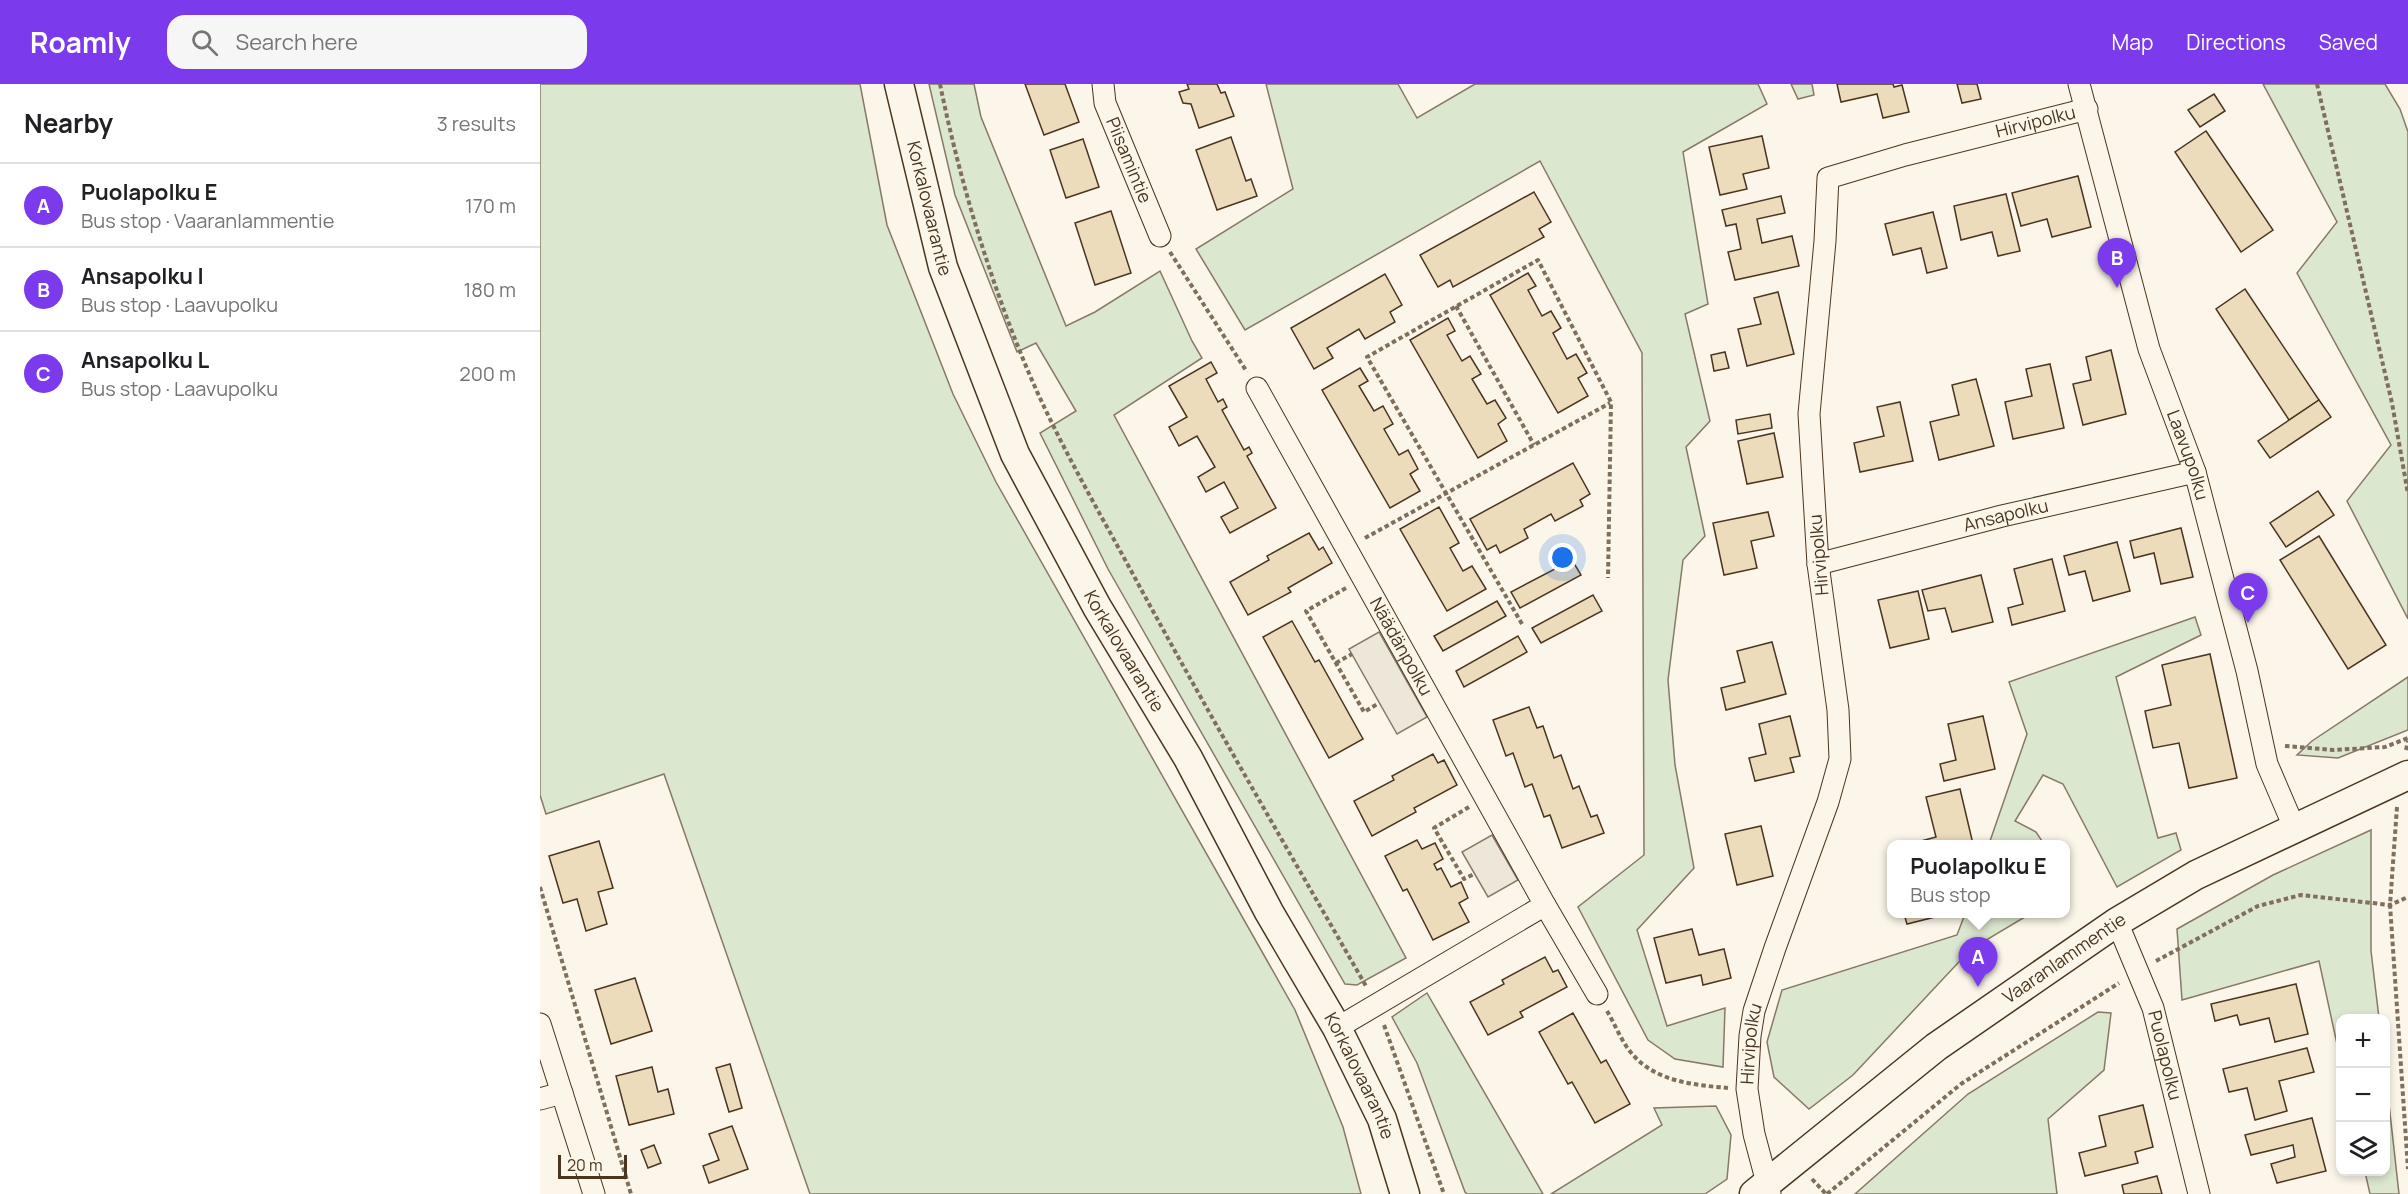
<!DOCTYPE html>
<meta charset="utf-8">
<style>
:root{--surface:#fff;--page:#f6f6f6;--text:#202124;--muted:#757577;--line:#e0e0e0;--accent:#7c3aed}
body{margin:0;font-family:Manrope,sans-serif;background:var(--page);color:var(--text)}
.controls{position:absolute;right:18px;bottom:18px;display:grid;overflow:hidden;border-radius:12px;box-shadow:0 3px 9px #0003}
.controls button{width:54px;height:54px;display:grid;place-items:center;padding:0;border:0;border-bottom:2px solid var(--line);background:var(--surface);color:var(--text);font:30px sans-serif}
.scale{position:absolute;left:18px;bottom:15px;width:69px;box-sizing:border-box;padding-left:6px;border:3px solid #4a3520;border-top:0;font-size:16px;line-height:21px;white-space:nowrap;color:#4a3520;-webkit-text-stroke:4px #fbf6e9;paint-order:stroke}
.you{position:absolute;left:1023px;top:474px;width:21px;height:21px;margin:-15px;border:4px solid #fff;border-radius:50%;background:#1a73e8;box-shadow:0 0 0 9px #1a73e833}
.badge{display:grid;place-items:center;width:39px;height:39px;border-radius:50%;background:var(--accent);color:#fff;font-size:20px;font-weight:700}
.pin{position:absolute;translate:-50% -50px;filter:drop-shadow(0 2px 3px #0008)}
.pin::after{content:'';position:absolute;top:32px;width:21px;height:18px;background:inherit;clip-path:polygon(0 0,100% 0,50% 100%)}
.popup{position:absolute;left:1347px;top:756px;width:183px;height:78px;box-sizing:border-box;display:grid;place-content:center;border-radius:12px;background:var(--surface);filter:drop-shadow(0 2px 4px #0005);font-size:20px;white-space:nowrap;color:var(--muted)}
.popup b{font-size:22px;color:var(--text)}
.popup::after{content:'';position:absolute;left:50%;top:100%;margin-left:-12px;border:12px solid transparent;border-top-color:var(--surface)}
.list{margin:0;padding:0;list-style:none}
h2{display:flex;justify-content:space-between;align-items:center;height:78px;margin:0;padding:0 24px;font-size:26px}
h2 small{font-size:20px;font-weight:400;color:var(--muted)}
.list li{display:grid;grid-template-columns:39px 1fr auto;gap:18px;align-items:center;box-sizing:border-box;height:84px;padding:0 24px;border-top:2px solid var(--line)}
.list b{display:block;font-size:22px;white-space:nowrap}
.list p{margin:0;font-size:20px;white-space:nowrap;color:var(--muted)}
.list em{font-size:20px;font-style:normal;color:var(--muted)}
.icon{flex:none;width:33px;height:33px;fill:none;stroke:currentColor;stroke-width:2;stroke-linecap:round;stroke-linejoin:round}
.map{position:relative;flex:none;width:1868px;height:1110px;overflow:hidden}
header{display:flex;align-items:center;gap:36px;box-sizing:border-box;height:84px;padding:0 30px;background:var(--accent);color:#fff}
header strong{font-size:28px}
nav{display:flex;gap:33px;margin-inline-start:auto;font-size:21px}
.search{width:420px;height:54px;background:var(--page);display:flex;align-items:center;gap:15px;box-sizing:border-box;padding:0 21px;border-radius:18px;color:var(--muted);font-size:22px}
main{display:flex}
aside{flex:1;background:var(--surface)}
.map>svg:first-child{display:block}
.green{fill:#dce7d0;stroke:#887966;stroke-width:1.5}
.parking{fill:#ede7d9;stroke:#887966;stroke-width:1.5}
.building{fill:#ecdcbc;stroke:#4a3520;stroke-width:1.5}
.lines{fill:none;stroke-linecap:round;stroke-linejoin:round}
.street-casing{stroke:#4a3520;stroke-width:23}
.secondary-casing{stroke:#4a3520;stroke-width:31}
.path{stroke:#7f6f5c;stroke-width:4;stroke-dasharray:4.5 3;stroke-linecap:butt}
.street{stroke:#fbf6e9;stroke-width:21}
.secondary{stroke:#fbf6e9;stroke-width:28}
.labels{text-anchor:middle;stroke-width:4.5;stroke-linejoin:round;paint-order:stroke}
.street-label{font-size:18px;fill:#4a3520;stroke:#fbf6e9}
</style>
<header>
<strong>Roamly</strong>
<div class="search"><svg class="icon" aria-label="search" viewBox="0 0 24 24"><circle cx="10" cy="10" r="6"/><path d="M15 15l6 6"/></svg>Search here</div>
<nav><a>Map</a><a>Directions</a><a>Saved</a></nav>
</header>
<main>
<aside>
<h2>Nearby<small>3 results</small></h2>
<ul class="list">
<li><span class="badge">A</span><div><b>Puolapolku E</b><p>Bus stop · Vaaranlammentie</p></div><em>170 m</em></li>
<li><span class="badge">B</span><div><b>Ansapolku I</b><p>Bus stop · Laavupolku</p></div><em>180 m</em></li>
<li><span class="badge">C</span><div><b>Ansapolku L</b><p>Bus stop · Laavupolku</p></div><em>200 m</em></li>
</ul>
</aside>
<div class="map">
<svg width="1868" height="1110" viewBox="0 0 1868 1110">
<rect width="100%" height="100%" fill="#fbf6e9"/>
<!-- green -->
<g class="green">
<polygon points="0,0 320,0 347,141 413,310 456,398 755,926 803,1043 821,1110 270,1110 124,690 6,730 0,711"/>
<polygon points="389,0 434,0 441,33 526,242 555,228 620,187 652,257 662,274 574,331 866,874 817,901 805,900 568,485 500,349 536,327 496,259 477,268 415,111"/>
<polygon points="726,0 858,0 877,34 935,0 1218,0 1227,20 1143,68 1168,220 1145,230 1170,337 1146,363 1165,452 1143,476 1128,596 1135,681 1154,784 1097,846 1127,942 1185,924 1183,983 1135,975 1108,956 1038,823 1104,771 1102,269 1000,77 705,246 656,165 753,105"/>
<polygon points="1251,0 1272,0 1274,11 1258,15"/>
<polygon points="1723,0 1845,0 1860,25 1868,48 1868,535 1807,417 1851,361 1757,189 1797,138"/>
<polygon points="1655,533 1661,551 1576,593 1618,754 1636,749 1641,766 1577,803 1523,700 1503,691 1475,737 1496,748 1504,760 1449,760 1487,650 1469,598"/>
<polygon points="1868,593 1868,646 1798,674 1757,671 1772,657"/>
<polygon points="1831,746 1831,867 1839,934 1800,934 1800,974 1779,877 1642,916 1637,845 1733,791"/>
<polygon points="1425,830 1490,830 1431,865 1313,991 1269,1025 1234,993 1227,958 1242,906 1417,851"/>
<polygon points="887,909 1003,1110 927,1110 925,1108 877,979 852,933"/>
<polygon points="1558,928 1571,929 1564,986 1508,1035 1517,1110 1315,1110 1428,1010"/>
<polygon points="1846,993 1859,1110 1830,1110 1825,1088 1846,1088"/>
<polygon points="1176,1022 1191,1051 1187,1095 1165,1110 1011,1110 1122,1041 1114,1024"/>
</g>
<!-- parking -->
<g class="parking">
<polygon points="839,548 887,633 857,650 809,565"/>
<polygon points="952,751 978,796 948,813 922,768"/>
</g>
<!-- building -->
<g class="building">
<polygon points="485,0 525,0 539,38 504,51"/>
<polygon points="647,0 677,0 681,9 685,8 694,32 659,44 651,20 643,19 639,8 649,5"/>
<polygon points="1297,0 1353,0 1354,3 1362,1 1369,28 1343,34 1337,10 1301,18"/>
<polygon points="1417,0 1437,0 1441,15 1422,19"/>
<polygon points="1674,10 1685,27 1660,43 1648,26"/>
<polygon points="1666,47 1733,146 1701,168 1635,68"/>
<polygon points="1222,52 1229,84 1203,90 1207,105 1180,111 1169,63"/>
<polygon points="691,53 706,97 711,95 717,112 677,126 656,66"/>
<polygon points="543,55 559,103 526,114 510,66"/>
<polygon points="1538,92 1551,143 1512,153 1507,135 1481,142 1472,109"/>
<polygon points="994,108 1011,138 999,145 1004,153 913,203 910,196 898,203 880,171"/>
<polygon points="1466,110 1480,167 1458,172 1452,148 1421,156 1414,122"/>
<polygon points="1241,112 1245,129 1217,135 1222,159 1252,152 1259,182 1195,196 1188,168 1201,165 1196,140 1186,142 1182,126"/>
<polygon points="571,127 591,189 555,201 535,139"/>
<polygon points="1393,128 1407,184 1387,189 1381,164 1353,171 1345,140"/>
<polygon points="988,189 996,202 988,206 1002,232 1011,227 1021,244 1013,249 1027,275 1036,270 1047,289 1038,294 1048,312 1018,329 950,211"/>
<polygon points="845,190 862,221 850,228 855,238 825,255 819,245 787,264 793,274 774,285 751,244"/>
<polygon points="1705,205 1779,316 1749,336 1676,225"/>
<polygon points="1238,208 1254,270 1207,282 1198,245 1221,240 1214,214"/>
<polygon points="908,234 915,247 907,251 922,277 930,272 941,290 932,295 947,320 955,316 966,334 958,340 967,357 938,374 870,256"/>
<polygon points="1571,266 1586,330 1543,341 1533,300 1551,296 1546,273"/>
<polygon points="1185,268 1189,284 1174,287 1171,271"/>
<polygon points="671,278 677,289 666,295 678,318 683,315 687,323 682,326 704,366 709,363 712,369 707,372 736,424 690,449 681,433 698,424 684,398 666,408 658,393 675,383 657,352 639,362 629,343 647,333 629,302"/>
<polygon points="1510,280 1524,344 1473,355 1465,318 1492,312 1486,285"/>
<polygon points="820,284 828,297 819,302 834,327 843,322 853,340 844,345 859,371 868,366 878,385 870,390 880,407 850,424 782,306"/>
<polygon points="1436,295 1454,362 1399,376 1390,338 1419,331 1412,301"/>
<polygon points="1779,316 1791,333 1730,374 1718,357"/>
<polygon points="1360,318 1373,377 1320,388 1314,359 1344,352 1337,323"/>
<polygon points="1230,330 1232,344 1198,350 1196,336"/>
<polygon points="1234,349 1243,393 1207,400 1198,357"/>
<polygon points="1033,379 1050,410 1040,416 1043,422 1015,437 1011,430 984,445 988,454 960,469 956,461 947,466 930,435"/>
<polygon points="1778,407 1794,431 1746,463 1730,439"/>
<polygon points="899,423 919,459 910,464 923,487 932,482 946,505 907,527 860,445"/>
<polygon points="1228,428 1234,452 1211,457 1217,484 1184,491 1173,439"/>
<polygon points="1641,444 1653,493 1621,500 1614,469 1594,474 1590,457"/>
<polygon points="769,449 779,466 783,463 792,479 748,504 751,508 708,531 690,498 729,476 727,472"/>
<polygon points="1779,452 1846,561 1808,585 1740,476"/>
<polygon points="1577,458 1590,507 1553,517 1545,487 1529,491 1524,472"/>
<polygon points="1512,475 1525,527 1472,541 1468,524 1483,520 1474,485"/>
<polygon points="1032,476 1041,491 980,524 971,508"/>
<polygon points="1441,491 1453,538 1412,548 1405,524 1388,527 1382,506"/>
<polygon points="1378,507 1389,555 1350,564 1338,516"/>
<polygon points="1053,511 1062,527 1001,559 992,544"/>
<polygon points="957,517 966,532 903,567 894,552"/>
<polygon points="752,537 775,578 779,576 823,655 789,674 723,553"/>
<polygon points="978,552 987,568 924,603 916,587"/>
<polygon points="1232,558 1246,610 1186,626 1181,604 1205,598 1197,567"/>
<polygon points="1670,570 1697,694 1649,704 1639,659 1613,664 1605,627 1631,621 1622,581"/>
<polygon points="989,623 997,644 1003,642 1014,674 1021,671 1033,705 1039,702 1051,733 1057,731 1064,749 1022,764 1010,731 1004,733 992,700 985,703 973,669 966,672 953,636"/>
<polygon points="1250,632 1260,672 1250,674 1254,688 1215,697 1209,674 1226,670 1219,640"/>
<polygon points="1443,632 1455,685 1404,697 1400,680 1416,676 1408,640"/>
<polygon points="893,670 898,679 904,676 917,701 874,724 876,728 832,752 814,717 854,696 852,692"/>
<polygon points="1420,705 1433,760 1375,760 1374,759 1396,753 1386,713"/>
<polygon points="1221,742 1233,792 1197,801 1185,750"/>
<polygon points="877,756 882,765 895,759 903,775 894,780 897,786 901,784 911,803 921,798 928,814 919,819 929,838 893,856 867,805 863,807 845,772"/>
<polygon points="59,757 73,804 58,808 67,840 46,847 37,815 23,819 9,772"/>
<polygon points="1364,830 1398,830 1399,832 1367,840"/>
<polygon points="1152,845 1159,871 1184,865 1191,894 1163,901 1161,891 1126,899 1114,854"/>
<polygon points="1005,873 1013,888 1018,886 1027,903 980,928 983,933 948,951 930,918 964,900 962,896"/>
<polygon points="95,894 112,947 71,960 55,906"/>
<polygon points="1756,900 1768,950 1735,958 1729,934 1700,941 1697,931 1675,937 1671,920"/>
<polygon points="1033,929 1061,979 1066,976 1090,1020 1055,1039 1032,998 1028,1000 999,948"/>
<polygon points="1767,964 1774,988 1739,997 1747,1027 1715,1036 1707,1004 1689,1008 1683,985"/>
<polygon points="190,980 202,1024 189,1028 176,984"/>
<polygon points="112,983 118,1008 128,1005 134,1030 89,1041 76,992"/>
<polygon points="1603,1021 1613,1063 1595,1068 1598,1079 1545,1092 1539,1069 1566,1062 1559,1032"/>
<polygon points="1772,1034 1786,1087 1737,1099 1731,1080 1755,1073 1753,1061 1711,1071 1705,1051"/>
<polygon points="192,1042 208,1085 169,1099 163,1082 179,1076 169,1050"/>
<polygon points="114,1061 121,1079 108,1084 101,1066"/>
<polygon points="1617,1092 1622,1110 1584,1110 1582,1101"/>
</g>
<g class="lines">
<defs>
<g id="street">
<path id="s1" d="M563,0L565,19L620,152"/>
<path id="s2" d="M1539,0L1609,265L1655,388L1707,587L1727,680L1754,743"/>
<path id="s3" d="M717,304L1005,821L797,944"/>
<path id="s4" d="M1278,480L1462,432L1655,388"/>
<polyline points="1005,821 1057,910"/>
<path id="s5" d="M1577,838L1613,924L1659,1110"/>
<polyline points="0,940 54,1110"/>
<polyline points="0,1015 22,1009"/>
<path id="s6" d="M1230,1110L1214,1050L1207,1005L1210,952L1214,927L1235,864L1288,718L1300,675L1298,626L1278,480L1269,330L1285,157L1288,94L1365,71L1547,25"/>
</g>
<g id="secondary">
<path id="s7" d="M359,0L403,183L475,370L557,523L648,674L729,828L797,944L842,1035L865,1110"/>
<path id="s8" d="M1214,1110L1396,963L1577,838L1656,791L1868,691"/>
</g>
</defs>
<!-- street casing -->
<use href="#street" class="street-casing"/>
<!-- secondary casing -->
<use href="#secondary" class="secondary-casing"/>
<!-- path -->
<g class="path">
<path d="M400,0C419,93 447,187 483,275C514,351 556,422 595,494C669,631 748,766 826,902"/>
<polyline points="1777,0 1852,319 1868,410"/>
<polyline points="630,168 707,288"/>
<polyline points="916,222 994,361"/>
<polyline points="825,454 1070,319"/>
<polyline points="806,504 766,527 824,628 839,619"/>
<polyline points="982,540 827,273 998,176 1071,318 1068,494"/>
<polyline points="796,579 812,570"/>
<polyline points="1745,662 1794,666 1845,663 1868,654"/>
<polyline points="1866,666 1868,657"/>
<polyline points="929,723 894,744 924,795 934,790"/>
<polyline points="1857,723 1850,821 1868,1085"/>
<polyline points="0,803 91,1110"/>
<polyline points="1616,877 1718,822 1761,811 1850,821 1868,813"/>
<path d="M1067,927C1075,940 1082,959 1093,971C1117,998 1155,1001 1188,1004"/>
<polyline points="844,941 904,1110"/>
<polyline points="1272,1095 1286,1110"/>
<polyline points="1287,1110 1421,1000 1579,899"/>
</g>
<!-- street -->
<use href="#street" class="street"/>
<!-- secondary -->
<use href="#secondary" class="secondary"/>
</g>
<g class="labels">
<!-- street labels -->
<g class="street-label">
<text dy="6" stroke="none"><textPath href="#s6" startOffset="1251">Hirvipolku</textPath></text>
<text dy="6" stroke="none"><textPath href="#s1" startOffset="81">Piisamintie</textPath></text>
<text dy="6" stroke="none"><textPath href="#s7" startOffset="128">Korkalovaarantie</textPath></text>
<text dy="6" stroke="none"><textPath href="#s2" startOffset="387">Laavupolku</textPath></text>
<text dy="6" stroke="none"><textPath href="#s4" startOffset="194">Ansapolku</textPath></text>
<text transform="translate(1279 471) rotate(-95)" y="6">Hirvipolku</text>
<text dy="6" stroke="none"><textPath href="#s3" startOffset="296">Näädänpolku</textPath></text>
<text dy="6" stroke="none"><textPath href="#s7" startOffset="614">Korkalovaarantie</textPath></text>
<text dy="6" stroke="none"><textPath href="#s8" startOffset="390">Vaaranlammentie</textPath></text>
<text dy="6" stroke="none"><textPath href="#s6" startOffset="153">Hirvipolku</textPath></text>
<text dy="6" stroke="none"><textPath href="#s5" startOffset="142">Puolapolku</textPath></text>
<text dy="6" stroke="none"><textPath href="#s7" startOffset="1100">Korkalovaarantie</textPath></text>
</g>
</g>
</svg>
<div class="controls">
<button>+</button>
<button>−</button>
<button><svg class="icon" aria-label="layers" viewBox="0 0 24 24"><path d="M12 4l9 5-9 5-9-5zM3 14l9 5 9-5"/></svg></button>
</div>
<div class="scale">20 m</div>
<div class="you"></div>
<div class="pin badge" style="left:1438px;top:903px">A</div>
<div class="popup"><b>Puolapolku E</b>Bus stop</div>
<div class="pin badge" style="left:1577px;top:204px">B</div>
<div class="pin badge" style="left:1708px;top:539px">C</div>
</div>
</main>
